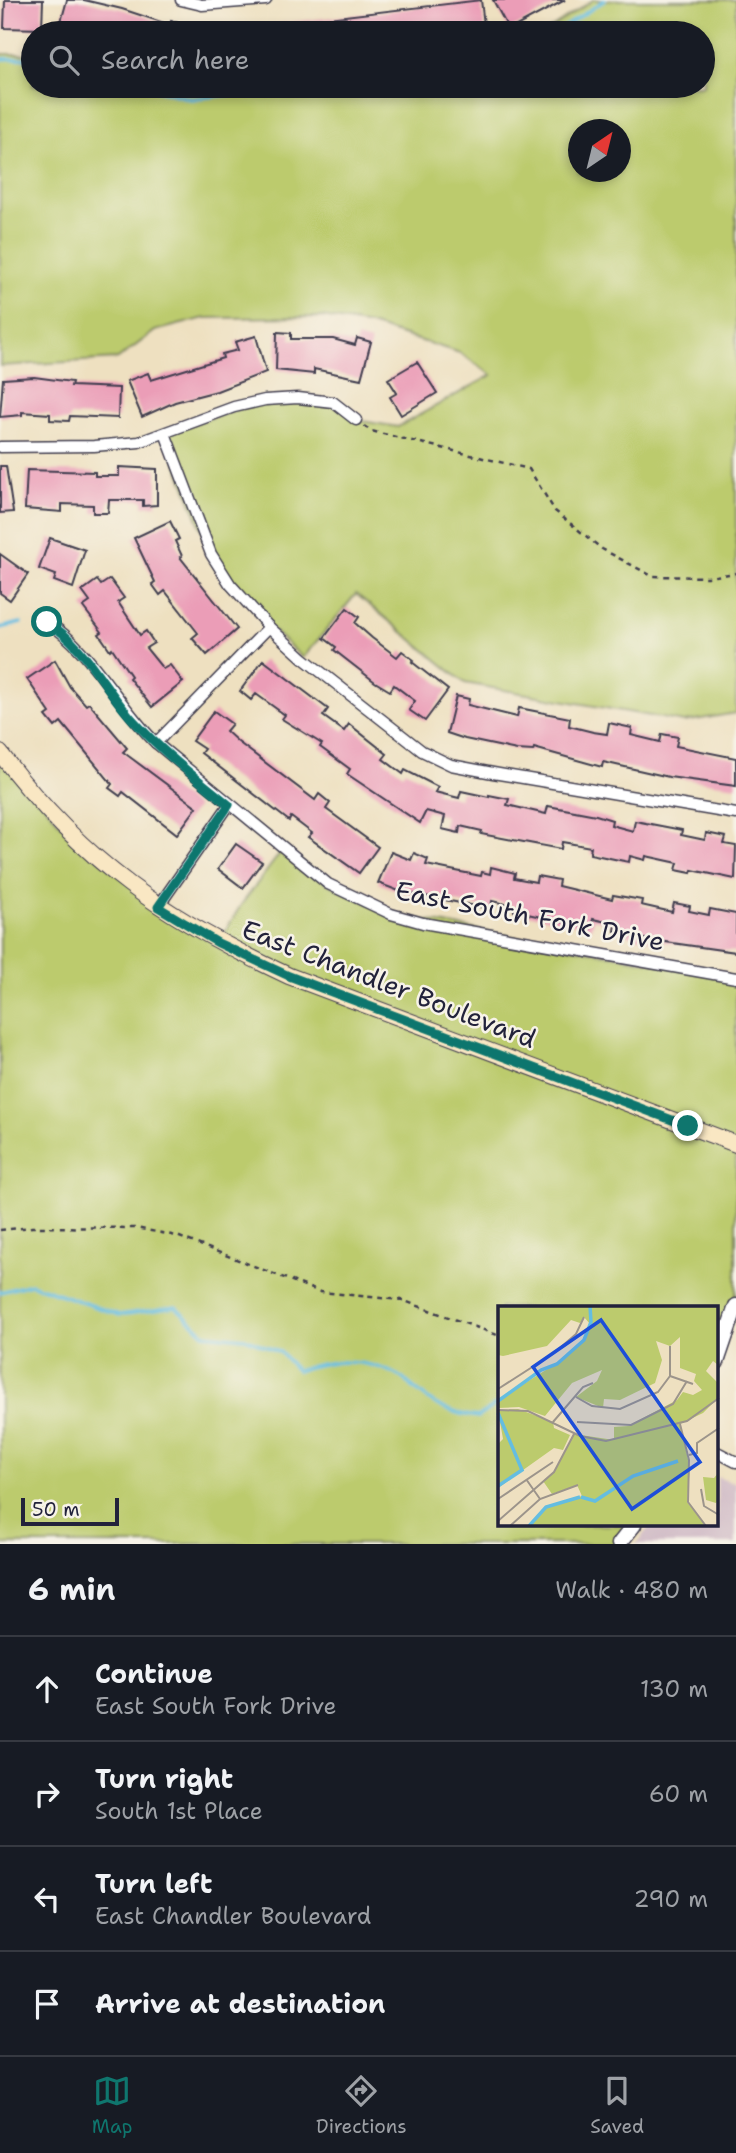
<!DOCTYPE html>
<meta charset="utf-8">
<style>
:root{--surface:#171b24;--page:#20242c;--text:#f1f3f6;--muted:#9ea1a6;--line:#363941;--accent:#0f766e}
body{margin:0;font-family:"Shantell Sans",sans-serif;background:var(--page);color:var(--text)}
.compass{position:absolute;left:568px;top:119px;width:63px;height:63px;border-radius:50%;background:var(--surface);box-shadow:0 4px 10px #0003;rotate:35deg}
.scale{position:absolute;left:21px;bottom:18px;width:98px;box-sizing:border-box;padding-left:7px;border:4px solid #22223b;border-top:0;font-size:19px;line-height:24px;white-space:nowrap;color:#22223b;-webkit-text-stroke:5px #f7f3e8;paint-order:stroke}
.stop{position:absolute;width:21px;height:21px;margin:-16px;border:5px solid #0f766e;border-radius:50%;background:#fff}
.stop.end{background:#0f766e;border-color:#fff;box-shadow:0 2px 7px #0008}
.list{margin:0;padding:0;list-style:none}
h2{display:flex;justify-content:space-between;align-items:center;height:91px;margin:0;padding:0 28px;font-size:30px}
h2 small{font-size:23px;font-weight:400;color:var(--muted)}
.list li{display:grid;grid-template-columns:46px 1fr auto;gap:21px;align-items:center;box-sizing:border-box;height:105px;padding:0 28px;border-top:2px solid var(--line)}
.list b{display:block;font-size:26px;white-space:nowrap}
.list p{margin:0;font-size:23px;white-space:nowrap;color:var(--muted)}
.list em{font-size:23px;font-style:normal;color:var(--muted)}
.icon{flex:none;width:38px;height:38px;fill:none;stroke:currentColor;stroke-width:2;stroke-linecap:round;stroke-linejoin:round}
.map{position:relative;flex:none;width:736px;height:1544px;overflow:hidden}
.search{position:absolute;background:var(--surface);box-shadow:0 4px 10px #0003;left:21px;right:21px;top:21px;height:77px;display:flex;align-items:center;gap:18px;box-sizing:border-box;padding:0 24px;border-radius:38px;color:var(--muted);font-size:26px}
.sheet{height:511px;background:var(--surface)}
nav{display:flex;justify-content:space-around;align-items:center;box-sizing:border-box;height:98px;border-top:2px solid var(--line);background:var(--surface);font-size:19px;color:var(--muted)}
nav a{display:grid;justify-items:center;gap:4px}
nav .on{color:var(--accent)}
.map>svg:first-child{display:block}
.industrial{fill:#d2bdc7}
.green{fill:#bccb6d;stroke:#6f7654;stroke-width:2;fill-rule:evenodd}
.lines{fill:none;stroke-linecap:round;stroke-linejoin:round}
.stream{stroke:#64bde1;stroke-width:3.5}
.building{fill:#eb9db7}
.minor-casing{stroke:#413e4f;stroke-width:13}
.tertiary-casing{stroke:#413e4f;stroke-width:17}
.secondary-casing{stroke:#413e4f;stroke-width:18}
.path{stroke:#413e4f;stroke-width:2.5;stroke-dasharray:5 5;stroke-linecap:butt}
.minor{stroke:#fff;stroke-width:10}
.tertiary{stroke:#fff;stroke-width:14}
.secondary{stroke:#f9e7c3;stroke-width:16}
.route{stroke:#0f766e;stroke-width:9}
.labels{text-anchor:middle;stroke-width:5;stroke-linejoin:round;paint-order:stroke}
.street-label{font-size:26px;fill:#22223b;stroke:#f7f3e8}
.inset-river{fill:none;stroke:#64bde1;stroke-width:3.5}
.inset-road{fill:none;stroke:#9c948b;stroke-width:2}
.view{fill:#1d4ed8;fill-opacity:0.15;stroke:#1d4ed8;stroke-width:3.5}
.inset-edge{fill:none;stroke:#22223b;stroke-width:3.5}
</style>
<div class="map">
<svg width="736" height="1544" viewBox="0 0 736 1544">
<rect width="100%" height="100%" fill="#f7f3e8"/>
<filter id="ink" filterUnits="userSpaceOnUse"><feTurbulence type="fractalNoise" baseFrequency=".0143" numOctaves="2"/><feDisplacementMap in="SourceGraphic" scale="14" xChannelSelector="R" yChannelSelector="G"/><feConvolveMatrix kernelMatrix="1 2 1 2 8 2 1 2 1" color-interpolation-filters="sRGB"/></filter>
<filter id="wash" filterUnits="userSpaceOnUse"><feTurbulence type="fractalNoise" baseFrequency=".00686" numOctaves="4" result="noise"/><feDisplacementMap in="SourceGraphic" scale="28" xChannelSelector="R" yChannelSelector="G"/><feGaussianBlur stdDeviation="1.57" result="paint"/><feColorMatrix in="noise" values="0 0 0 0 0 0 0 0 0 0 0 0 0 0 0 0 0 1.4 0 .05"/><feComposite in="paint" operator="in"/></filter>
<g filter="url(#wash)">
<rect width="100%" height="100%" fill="#eee0c0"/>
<!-- industrial -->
<polygon class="industrial" points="717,1477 736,1484 736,1544 636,1544 651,1525 717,1525"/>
<!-- green -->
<g class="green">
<path d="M593,0H736V713L684,722L465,683L356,594L303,658L269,627L211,554L165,433L265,400L333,402L356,420L398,427L492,375L460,353L370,325L322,317L205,318L155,331L118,359L0,366V54H33V86H170L199,93L253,86H703V33H544ZM578,130H620V172H578Z"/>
<polygon points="0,753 76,842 218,943 241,905 284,848 328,884 391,914 736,978 736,1306 717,1362 717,1308 500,1308 500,1525 634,1525 619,1544 0,1544"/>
</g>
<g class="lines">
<!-- stream -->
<g class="stream">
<polyline points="555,33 605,0"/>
<polyline points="0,59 33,58"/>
<polyline points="144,86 191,99 303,86"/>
<polyline points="0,628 21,623"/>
<path d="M0,1292L31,1284L119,1315L176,1307L204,1334L245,1338L280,1352L297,1371C329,1359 366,1358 397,1375C405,1379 412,1387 419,1392C437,1408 454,1414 478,1417L495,1405L500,1407"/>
</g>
</g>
<g id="blocks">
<!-- building -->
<g class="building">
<polygon points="5,0 43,0 42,29 4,28"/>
<polygon points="67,0 84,0 122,9 170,25 171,21 203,29 203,33 73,33 59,29"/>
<polygon points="481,0 485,33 251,33 250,27"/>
<polygon points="493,0 565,0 509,30"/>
<polygon points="277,332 291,333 291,339 333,339 355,345 357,338 371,342 361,379 314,369 314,374 276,370"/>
<polygon points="256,336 266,372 217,391 175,402 142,417 127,381 148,373 151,380 223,358 222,354 238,350 235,342"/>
<polygon points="417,362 437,393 401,415 390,397 397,393 388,379"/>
<polygon points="34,377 72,382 71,386 119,388 118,418 70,416 69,421 50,420 50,414 22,412 22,415 0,417 3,379"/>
<polygon points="0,466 6,466 13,512 0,513"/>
<polygon points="119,467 157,469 157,505 143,506 143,500 109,500 108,513 93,513 93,505 62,504 62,512 25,509 27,470 95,472 95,476 119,476"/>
<polygon points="170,521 179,539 175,541 182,556 180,557 237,629 207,655 192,638 198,633 165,591 160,595 152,584 155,582 134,538"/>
<polygon points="50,538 85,550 73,588 54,581 56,575 39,569"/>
<polygon points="0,554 28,574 10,600 0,593"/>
<polygon points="110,579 124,598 118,602 140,635 146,631 154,643 146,648 163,669 170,665 183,682 152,707 129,678 131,676 112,648 110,650 99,634 102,632 83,607 90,602 82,591 97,580 101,585"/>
<polygon points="347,608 359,617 355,623 372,638 397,657 402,651 414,660 412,662 448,690 425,721 409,710 415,701 394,685 390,691 375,682 334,650 336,647 324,638"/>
<polygon points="55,660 70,687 86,705 89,703 127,748 123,752 197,807 177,834 123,792 120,796 109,788 112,784 61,722 55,727 46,716 50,713 27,679"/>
<polygon points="263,660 328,709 323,716 344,731 349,724 387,754 383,759 403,774 405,770 438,787 435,792 459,798 461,791 489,797 489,795 509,799 507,805 546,814 548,806 596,815 612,820 611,825 633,831 635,821 682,830 681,835 705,840 706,833 726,837 724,844 736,846 735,879 692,870 691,873 676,870 678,863 646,856 645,860 630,856 629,862 590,854 591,847 562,842 561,849 481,834 482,831 460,826 459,833 442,829 445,816 426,811 420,823 347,774 350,769 320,747 322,744 282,719 285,715 256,694 251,700 240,691"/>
<polygon points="456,696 469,699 468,705 517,717 519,708 570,718 569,726 593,732 607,734 609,723 632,728 631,735 660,742 662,734 678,737 676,746 736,758 736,786 669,777 603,762 602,767 534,748 533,751 517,750 465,739 447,733"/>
<polygon points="214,711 232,724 226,731 238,742 315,800 319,794 330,803 326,809 378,847 359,873 308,837 312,833 291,817 289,821 201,753 204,749 192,741"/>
<polygon points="236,844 262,862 243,888 218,869"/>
<polygon points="391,852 411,860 414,853 428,859 426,865 481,876 482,872 490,874 491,867 515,873 514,878 536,882 537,876 559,880 558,886 612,899 613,895 642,900 641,905 672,912 674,903 690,906 689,911 709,915 710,909 736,914 736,952 644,939 615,931 616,924 593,919 591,928 514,911 515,906 492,901 491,909 399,891 378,883"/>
</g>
</g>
</g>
<g filter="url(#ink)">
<use href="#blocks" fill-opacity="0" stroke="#413e4f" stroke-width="2"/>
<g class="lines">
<defs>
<g id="minor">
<polyline points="181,0 202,5 266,0"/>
<polyline points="165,433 211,554 230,584 269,627 303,658 422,751 451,765 493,773 736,814"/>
<polyline points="0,447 94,446 139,442 234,407 265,400 298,398 333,402 356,420"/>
<path d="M47,622C90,648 118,706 156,743L328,884L391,914L423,923L736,978"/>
<polyline points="156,743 269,627"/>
<polyline points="158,907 229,805"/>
<polyline points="717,1452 736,1462"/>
</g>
<g id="tertiary">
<polyline points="717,1362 736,1306"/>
<polyline points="619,1544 634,1525"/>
</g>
<path id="secondary" d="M0,753C83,863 166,919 289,976L736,1144"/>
</defs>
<!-- minor casing -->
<use href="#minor" class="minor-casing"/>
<!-- tertiary casing -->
<use href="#tertiary" class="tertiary-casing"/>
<!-- secondary casing -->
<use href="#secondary" class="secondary-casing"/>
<!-- path -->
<g class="path">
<polyline points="364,426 371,431 529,469 555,511 602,549 652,576 708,577 736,573"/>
<polyline points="0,1230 32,1227 136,1228 177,1236 320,1292 402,1300 500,1336"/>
</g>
<!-- minor -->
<use href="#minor" class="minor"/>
<!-- tertiary -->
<use href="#tertiary" class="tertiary"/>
<!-- secondary -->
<use href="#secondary" class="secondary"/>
</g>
</g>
<g class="lines" filter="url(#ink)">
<!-- route -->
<path class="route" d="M47,622C86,646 102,686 132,719C161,751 196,778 229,805L158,907L218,943L289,976L688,1126"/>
</g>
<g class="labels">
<!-- street labels -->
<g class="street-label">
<text transform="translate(530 916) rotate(11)" y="9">East South Fork Drive</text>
<text transform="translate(389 984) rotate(21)" y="9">East Chandler Boulevard</text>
</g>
</g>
<!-- overview -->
<g transform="translate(498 1306)">
<rect width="220" height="220" fill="#eee0c0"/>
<path d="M0,0H220V59L215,55L208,65L220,77V92L205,107L182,118L192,162L189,196L208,220H31L47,201L84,190L79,179L54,188L45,175L56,166L76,128L116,134V121L130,120L179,94L185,86L195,89L204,84L196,75L198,68L182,62V31L172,40L158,35L164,54L157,77L122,94L106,93L105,102L78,91L99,75L104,64L74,77L47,110L21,101L0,102V94L59,57L86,33L92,18L86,11L82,17L73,14L49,40L5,50L0,49ZM20,103L55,116L56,122L72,129L65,144L56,142L0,182V138L5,133L0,104ZM220,167V195L218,197L208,194L205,171L216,172Z" fill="#bccb6d"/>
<path class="inset-river" d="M0,95L43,64L59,58L86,34L93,16L92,0M0,107L24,164L0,180M83,191L97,195L135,170L180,155M31,220L48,201L82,191"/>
<path class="inset-road" d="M172,70L195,78M0,83L56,47L78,28L86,11M78,91L94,100L122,103L160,86L172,70V40M0,104L30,105L82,130L108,135L189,115L221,92M55,116L85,81L95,77M79,116L133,119L175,98L189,75M182,118L191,154L190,196L208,220M191,149L199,147V137L221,122M28,173L42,193M203,183L206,200L221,209M0,193L55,156M0,215L56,166L76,128M12,220L42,193L80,179"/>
<path class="view" d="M103,14L202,156L134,203L35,61Z"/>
<rect width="220" height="220" class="inset-edge"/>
</g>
</svg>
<svg class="compass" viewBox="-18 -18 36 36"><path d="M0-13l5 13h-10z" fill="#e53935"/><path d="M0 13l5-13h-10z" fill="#9ea1a6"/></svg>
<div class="scale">50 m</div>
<div class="stop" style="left:47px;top:622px"></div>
<div class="stop end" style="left:688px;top:1126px"></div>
<div class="search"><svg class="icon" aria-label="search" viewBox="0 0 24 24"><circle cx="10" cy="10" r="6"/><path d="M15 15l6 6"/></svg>Search here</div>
</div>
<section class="sheet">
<h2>6 min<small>Walk · 480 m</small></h2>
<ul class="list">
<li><svg class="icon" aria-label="ahead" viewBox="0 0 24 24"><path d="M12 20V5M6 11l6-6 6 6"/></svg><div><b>Continue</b><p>East South Fork Drive</p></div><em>130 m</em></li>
<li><svg class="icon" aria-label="right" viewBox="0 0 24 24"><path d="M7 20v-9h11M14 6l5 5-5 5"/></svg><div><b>Turn right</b><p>South 1st Place</p></div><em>60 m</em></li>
<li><svg class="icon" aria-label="left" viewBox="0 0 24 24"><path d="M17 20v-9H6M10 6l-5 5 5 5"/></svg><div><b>Turn left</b><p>East Chandler Boulevard</p></div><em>290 m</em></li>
<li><svg class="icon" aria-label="arrive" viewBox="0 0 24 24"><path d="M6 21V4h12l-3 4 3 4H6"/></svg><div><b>Arrive at destination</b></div></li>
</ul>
</section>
<nav>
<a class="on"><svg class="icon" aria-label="map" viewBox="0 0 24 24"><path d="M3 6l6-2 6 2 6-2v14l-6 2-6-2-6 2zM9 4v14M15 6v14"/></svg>Map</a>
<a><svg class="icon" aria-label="directions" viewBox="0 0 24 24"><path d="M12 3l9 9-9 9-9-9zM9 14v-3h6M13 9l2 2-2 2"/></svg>Directions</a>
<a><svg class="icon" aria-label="saved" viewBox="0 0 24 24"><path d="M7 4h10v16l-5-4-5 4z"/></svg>Saved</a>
</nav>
